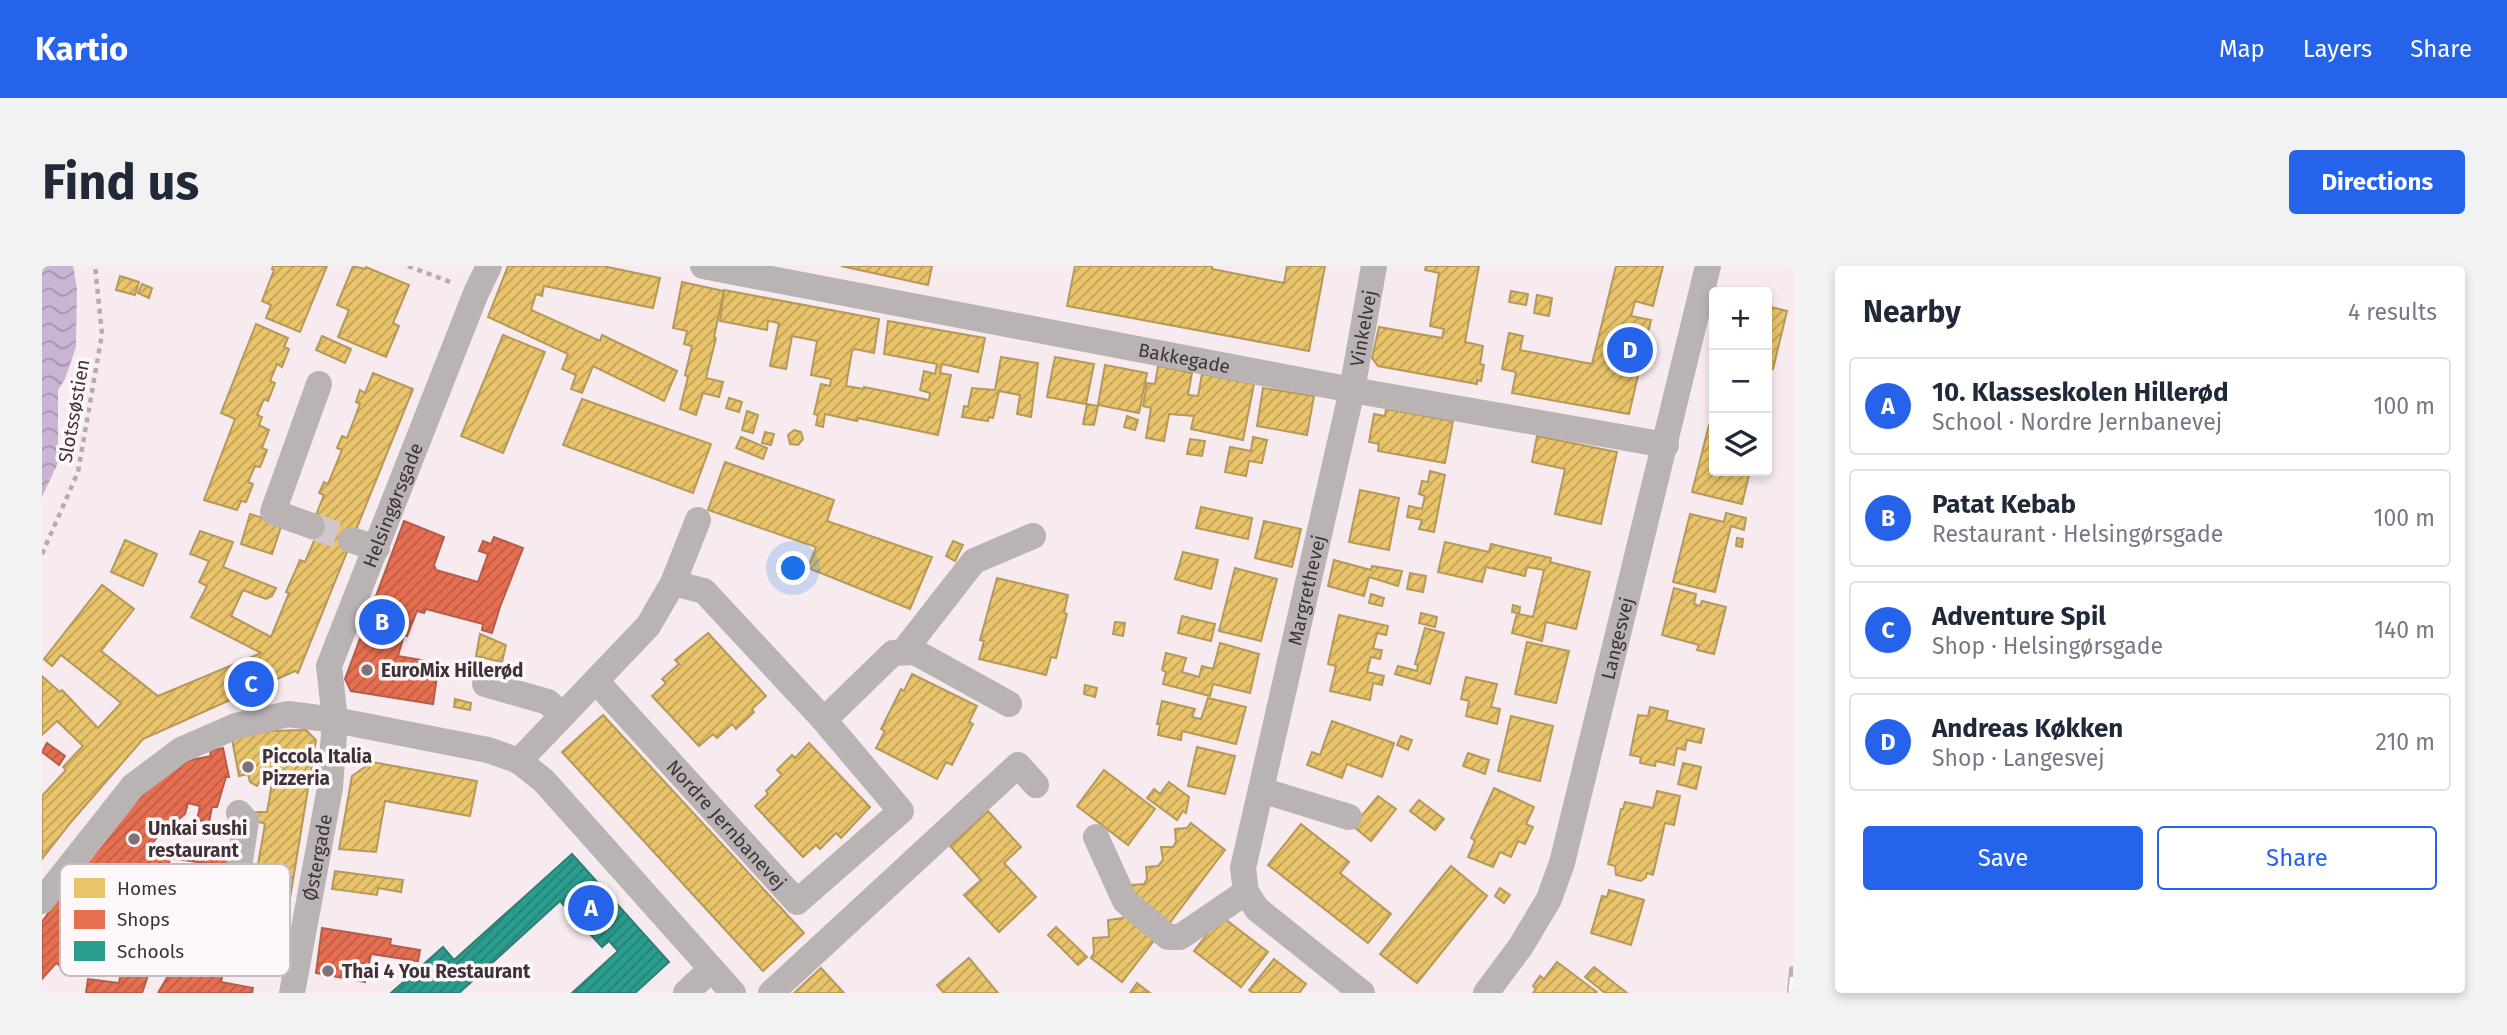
<!DOCTYPE html>
<meta charset="utf-8">
<style>
:root{--surface:#fff;--page:#f2f2f3;--text:#1f2937;--muted:#747a83;--line:#e0e1e3;--accent:#2563eb}
body{margin:0;font-family:"Fira Sans",sans-serif;background:var(--page);color:var(--text)}
.controls{position:absolute;right:21px;top:21px;display:grid;overflow:hidden;border-radius:7px;box-shadow:0 4px 10px #0003}
.controls button{width:63px;height:63px;display:grid;place-items:center;padding:0;border:0;border-bottom:2px solid var(--line);background:var(--surface);color:var(--text);font:35px sans-serif}
.you{position:absolute;left:752px;top:303px;width:24px;height:24px;margin:-18px;border:5px solid #fff;border-radius:50%;background:#1a73e8;box-shadow:0 0 0 10px #1a73e833}
.badge{display:grid;place-items:center;width:46px;height:46px;border-radius:50%;background:var(--accent);color:#fff;font-size:23px;font-weight:700}
.pin{position:absolute;translate:-50% -50%;border:4px solid #fff;box-shadow:0 2px 7px #0006}
.list{margin:0;padding:0;list-style:none}
h2{display:flex;justify-content:space-between;align-items:center;height:91px;margin:0;padding:0 28px;font-size:30px}
h2 small{font-size:23px;font-weight:400;color:var(--muted)}
.list li{display:grid;grid-template-columns:46px 1fr auto;gap:21px;align-items:center;box-sizing:border-box;height:98px;margin:0 14px 14px;padding:0 14px;border:2px solid var(--line);border-radius:7px}
.list b{display:block;font-size:26px;white-space:nowrap}
.list p{margin:0;font-size:23px;white-space:nowrap;color:var(--muted)}
.list em{font-size:23px;font-style:normal;color:var(--muted)}
.actions{display:flex;gap:14px;padding:21px 28px}
.actions a{flex:1;padding:16px 0;border:2px solid var(--accent);border-radius:7px;text-align:center;font-size:24px;color:var(--accent)}
.actions .main{background:var(--accent);color:#fff}
.icon{flex:none;width:38px;height:38px;fill:none;stroke:currentColor;stroke-width:2;stroke-linecap:round;stroke-linejoin:round}
.map{position:relative;flex:none;width:1751px;height:727px;overflow:hidden;border-radius:7px}
header{display:flex;align-items:center;gap:42px;box-sizing:border-box;height:98px;padding:0 35px;background:var(--accent);color:#fff}
header strong{font-size:33px}
nav{display:flex;gap:38px;margin-inline-start:auto;font-size:24px}
.intro{display:flex;align-items:center;justify-content:space-between;box-sizing:border-box;height:168px;padding:0 42px}
h1{margin:0;font-size:49px}
.button{padding:18px 32px;border-radius:7px;background:var(--accent);color:#fff;font-size:24px;font-weight:700}
main{display:flex;gap:42px;padding:0 42px}
aside{flex:1;background:var(--surface);border-radius:7px;box-shadow:0 4px 10px #0003}
.map>svg:first-child{display:block}
.water{fill:url(#water-waves)}
.homes{fill:url(#homes-hatch);stroke:#b6985b;stroke-width:2}
.shops{fill:url(#shops-hatch);stroke:#b55d4a;stroke-width:2}
.schools{fill:url(#schools-hatch);stroke:#317d75;stroke-width:2}
.lines{fill:none;stroke-linecap:round;stroke-linejoin:round}
.minor-tunnel{stroke:#d3c6ca;stroke-width:26;stroke-dasharray:26 13;stroke-linecap:butt}
.path{stroke:#b2acae;stroke-width:4.5;stroke-dasharray:5 5;stroke-linecap:butt}
.minor{stroke:#b9b3b4;stroke-width:26}
.rail-casing{stroke:#b7b0b2;stroke-width:8}
.rail{stroke:#fff8fa;stroke-width:5;stroke-dasharray:16;stroke-linecap:butt}
.poi-dot{fill:#807378;stroke:#fff8fa;stroke-width:2.5}
.labels{text-anchor:middle;dominant-baseline:central;stroke-width:7;stroke-linejoin:round;paint-order:stroke}
.street-label{font-size:19px;fill:#403338;stroke:#fff8fa}
.poi-label{font-size:19px;font-weight:bold;fill:#403338;stroke:#fff8fa;text-anchor:start}
.key{fill:#fff8fa;stroke:#c6bdc0;stroke-width:2}
.key-label{font-size:19px;fill:#403338}
</style>
<header>
<strong>Kartio</strong>
<nav><a>Map</a><a>Layers</a><a>Share</a></nav>
</header>
<div class="intro"><h1>Find us</h1><a class="button">Directions</a></div>
<main>
<div class="map">
<svg width="1751" height="727" viewBox="0 0 1751 727">
<defs>
<pattern id="water-waves" width="16" height="10" patternUnits="userSpaceOnUse" patternTransform="scale(1.75)"><rect width="16" height="10" fill="#cab4d4"/><path d="M0 5q4-4 8 0t8 0" fill="none" stroke="#a593ad"/></pattern>
<pattern id="homes-hatch" width="6" height="6" patternUnits="userSpaceOnUse" patternTransform="scale(1.75)"><rect width="6" height="6" fill="#e9c46a"/><path d="M-1 1l2-2M0 6l6-6M5 7l2-2" fill="none" stroke="#bea058"/></pattern>
<pattern id="shops-hatch" width="6" height="6" patternUnits="userSpaceOnUse" patternTransform="scale(1.75)"><rect width="6" height="6" fill="#e76f51"/><path d="M-1 1l2-2M0 6l6-6M5 7l2-2" fill="none" stroke="#bd5c44"/></pattern>
<pattern id="schools-hatch" width="6" height="6" patternUnits="userSpaceOnUse" patternTransform="scale(1.75)"><rect width="6" height="6" fill="#2a9d8f"/><path d="M-1 1l2-2M0 6l6-6M5 7l2-2" fill="none" stroke="#258176"/></pattern>
</defs>
<rect width="100%" height="100%" fill="#f8ebef"/>
<path class="water" d="M0 0H31L35 23 34 81 23 113 16 124V197L0 231Z"/>
<g class="homes">
<path d="M231 0H285L258 66 224 52 229 39 220 35 232 4 230 3Z"/>
<path d="M311 0 323 3 324 1 367 19 351 57 357 60 344 91 296 71 307 44 295 39Z"/>
<path d="M466 0H561L618 12 611 42 502 20 500 30 494 28 489 44 558 75 560 69 635 105 622 135 551 100 540 127 529 123 534 109 520 103 526 88 446 51Z"/>
<path d="M799 0H890L886 19Z"/>
<path d="M1033 0H1170V3L1242 17 1245 0H1283L1267 85 1025 40Z"/>
<path d="M1384 0H1437L1423 76 1441 80 1438 98 1442 99 1439 115 1435 114V118L1336 100 1330 92 1337 61 1400 72 1402 63 1388 60 1397 7 1383 4Z"/>
<path d="M1574 0H1621L1611 40 1593 35 1589 50 1609 54 1587 148 1470 127 1474 106 1460 103 1467 67 1481 70 1478 84 1550 98Z"/>
<path d="M78 10 97 16 93 29 74 24Z"/>
<path d="M640 16 682 25 672 71 674 72 664 112 681 116 677 131 661 127 654 149 638 143 646 111 643 109 650 80 642 78 645 65 631 62Z"/>
<path d="M100 18 110 22 107 32 96 27Z"/>
<path d="M682 24 837 53 832 87 813 83 810 85 804 120 822 123V121L887 134 888 127 878 124 882 105 893 108 895 98 842 88 846 55 943 72 936 106 900 98 898 107 909 109 896 169 816 152 815 155 783 148 781 161 774 159 776 149 772 148 779 118 788 120 789 113 769 109 775 75 750 70 744 103 728 100 737 57 726 55 725 64 678 55Z"/>
<path d="M1469 25 1486 28 1484 39 1467 36Z"/>
<path d="M1495 29 1510 32 1507 50 1492 47Z"/>
<path d="M1725 40 1745 45 1731 103 1726 102 1725 105Z"/>
<path d="M214 58 246 72 242 81 247 83 240 101 235 98 228 115 233 117 226 135 222 133 215 149 220 151 217 159 227 164 220 182 225 184 218 201 213 200 206 216 211 218 204 236 199 235 195 244 162 234 193 153 179 147Z"/>
<path d="M461 69 503 86 461 187 419 170Z"/>
<path d="M280 70 309 83 303 97 274 84Z"/>
<path d="M959 91 996 97 989 151 975 148 978 129 957 125 951 152 947 151 946 155 920 151 922 140 926 141 930 122 953 124Z"/>
<path d="M1013 91 1052 98 1044 138 1005 131Z"/>
<path d="M1063 99 1105 107 1097 147 1056 139Z"/>
<path d="M1116 100 1150 107 1146 129 1156 130 1160 108 1212 118 1201 174 1149 163 1152 150 1127 148 1122 175 1104 172 1109 142 1101 140 1105 117 1113 118Z"/>
<path d="M331 107 371 123 256 407 253 405 101 473 29 556 0 593V530L24 504 21 501 41 480 15 455 0 469V410L18 426 20 424 56 462 79 437 19 389 10 400 2 393 60 319 92 343 59 385 116 430 219 387 149 351 165 320 157 316 167 295 148 288 158 265 191 276 181 301 234 322 230 330 224 333 201 324 189 350 229 371 247 327 244 326 258 294 263 296 275 268 267 266 282 229 277 227 282 216 286 218 300 184 295 182 300 170 305 172 318 138 314 136 318 124 323 127Z"/>
<path d="M1221 122 1272 130 1265 169 1215 160Z"/>
<path d="M687 132 700 136 697 146 684 142Z"/>
<path d="M540 133 669 178 651 227 521 179Z"/>
<path d="M1045 138 1056 140 1052 159 1041 158Z"/>
<path d="M1344 143 1411 155 1403 197 1336 185 1337 178 1327 176 1332 148 1343 150Z"/>
<path d="M705 145 716 149 711 167 700 164Z"/>
<path d="M1085 150 1096 154 1093 164 1082 161Z"/>
<path d="M1667 159 1672 160V205H1708L1700 238 1650 226Z"/>
<path d="M752 164 759 166 761 173 756 179 748 178 746 169Z"/>
<path d="M723 166 732 168 729 179 720 177Z"/>
<path d="M1495 170 1575 186 1559 258 1513 248 1523 203 1490 196Z"/>
<path d="M699 171 725 182 721 193 694 182Z"/>
<path d="M1211 171 1225 174 1220 197 1207 195 1204 210 1183 206 1188 181 1209 185Z"/>
<path d="M1148 173 1163 175 1160 190 1145 188Z"/>
<path d="M683 196 792 234 785 255 890 291 868 343 766 302 774 281 666 244Z"/>
<path d="M1388 205 1403 209 1392 266 1377 263 1380 254 1365 251 1367 240 1380 243 1383 230 1377 228 1380 215 1386 216Z"/>
<path d="M1318 224 1357 232 1347 284 1307 276Z"/>
<path d="M1159 241 1210 252 1206 273 1154 262Z"/>
<path d="M1684 247 1704 252 1702 264 1689 260 1673 326 1631 316 1648 248 1682 256Z"/>
<path d="M208 248 240 258 230 288 199 278Z"/>
<path d="M1222 255 1259 263 1250 301 1213 292Z"/>
<path d="M1695 272 1701 273 1700 281 1694 280Z"/>
<path d="M83 274 115 288 101 320 69 306Z"/>
<path d="M911 275 921 279 913 295 904 290Z"/>
<path d="M1403 276 1447 286 1449 278 1509 292 1508 296 1548 306 1534 363 1504 356 1500 375 1470 367 1475 347 1470 346 1471 339 1478 341 1477 348 1491 351 1502 304 1485 301 1483 310 1444 301 1440 316 1396 306Z"/>
<path d="M1141 286 1176 294 1169 323 1133 313Z"/>
<path d="M1292 294 1329 304 1330 300 1360 305 1356 320 1327 311 1322 330 1286 320Z"/>
<path d="M1193 302 1235 313 1219 375 1177 365Z"/>
<path d="M1368 307 1384 310 1381 326 1365 323Z"/>
<path d="M955 312 1026 329 1022 347 1025 348 1014 392 1009 391 1004 409 937 393 942 375 938 374Z"/>
<path d="M1632 322 1654 328 1652 338 1658 340 1660 335 1684 341 1672 388 1655 384 1657 379 1620 369Z"/>
<path d="M1329 328 1342 332 1340 340 1327 337Z"/>
<path d="M1379 347 1395 351 1393 361 1377 357Z"/>
<path d="M1297 349 1346 360 1344 369 1335 367 1331 383 1340 384 1338 393 1329 391 1325 406 1342 410 1340 419 1331 417 1328 434 1288 425 1294 400 1286 398Z"/>
<path d="M1140 350 1173 358 1169 375 1136 367Z"/>
<path d="M1073 356 1083 357 1081 370 1071 368Z"/>
<path d="M1383 362 1402 367 1388 418 1353 408 1356 400 1375 405 1376 399 1373 398Z"/>
<path d="M666 367 724 430 710 443 712 446 694 463 690 458 675 472 671 468 657 480 610 430 624 417 620 413 637 398 633 394Z"/>
<path d="M438 368 464 379 460 396 434 390Z"/>
<path d="M1485 376 1527 385 1514 437 1473 428Z"/>
<path d="M1178 377 1217 388 1208 427 1171 418 1168 430 1121 418 1124 406 1120 404 1124 387 1144 392 1140 406 1157 411 1160 400 1171 403Z"/>
<path d="M870 408 935 440 927 456 931 458 910 499 904 496 895 513 834 482 843 465 839 463 859 423 862 425Z"/>
<path d="M1424 411 1455 418 1449 441 1458 443 1455 458 1424 450 1427 435 1419 433Z"/>
<path d="M1043 419 1055 422 1053 431 1042 428Z"/>
<path d="M1166 432 1204 441 1194 478 1140 465 1139 474 1116 469 1118 458H1115L1120 435 1153 443 1150 451 1159 453Z"/>
<path d="M413 433 429 437 428 444 412 441Z"/>
<path d="M1608 441 1626 445 1624 454 1662 463 1659 477 1645 474 1643 484 1635 482 1632 499 1614 495 1613 500 1598 497 1599 491 1588 489 1596 449 1606 450Z"/>
<path d="M561 449 762 667 721 705 520 486Z"/>
<path d="M1469 450 1511 460 1498 515 1456 505Z"/>
<path d="M1290 455 1352 477 1340 511 1305 498 1300 512 1265 499 1270 486 1278 489Z"/>
<path d="M264 464 274 474 242 669 205 662 223 558 217 556 212 550 214 546H225L232 506 228 504 218 505 219 513 215 520 208 516 206 508 197 510 190 473 226 465Z"/>
<path d="M1359 470 1370 474 1366 484 1355 479Z"/>
<path d="M767 477 828 541 799 572 794 567 778 583 774 579 761 591 713 540 726 528 724 525 740 509 735 504 750 489 753 492Z"/>
<path d="M1155 481 1193 490 1183 528 1146 520Z"/>
<path d="M1426 487 1447 494 1443 508 1421 500Z"/>
<path d="M330 496 435 515 428 550 343 535 334 586 297 583 310 510Z"/>
<path d="M1641 497 1659 501 1654 523 1636 518Z"/>
<path d="M1062 504 1113 543 1086 579 1035 540Z"/>
<path d="M1127 516 1147 531 1144 547 1141 545 1135 554 1105 532 1112 523 1118 528Z"/>
<path d="M1452 522 1492 541 1484 558 1491 561 1483 578 1476 575 1469 591 1458 586 1451 601 1426 591 1433 575 1429 572Z"/>
<path d="M1615 525 1638 530 1632 559 1623 557 1611 609 1605 607 1604 611 1599 615 1574 609 1573 600 1566 598 1579 543H1581L1583 536 1611 542Z"/>
<path d="M1336 530 1354 543 1329 575 1311 560Z"/>
<path d="M1377 534 1402 553 1393 564 1368 545Z"/>
<path d="M946 545 979 581 962 597 994 631 957 666 922 629 939 614 908 580Z"/>
<path d="M1149 557 1183 584 1123 663 1091 632 1090 619 1102 618 1105 613 1104 601 1116 600 1121 594 1119 581H1131L1134 576 1133 563 1145 562Z"/>
<path d="M1259 558 1307 596 1298 607 1349 648 1326 677 1226 599Z"/>
<path d="M1409 600 1445 630 1375 717 1338 688Z"/>
<path d="M293 605 361 614 359 626 336 622 335 629 290 623Z"/>
<path d="M1458 622 1468 629 1462 637 1453 630Z"/>
<path d="M1567 624 1602 634 1589 679 1549 667 1560 630 1565 631Z"/>
<path d="M1083 648 1114 672 1080 716 1049 692 1052 687 1051 672 1067 671 1066 654 1081 652Z"/>
<path d="M1179 650 1226 686 1199 721 1152 685Z"/>
<path d="M1014 661 1045 691 1036 699 1006 669Z"/>
<path d="M927 692 956 727H902L895 719Z"/>
<path d="M1232 693 1264 718 1257 727H1211L1207 724Z"/>
<path d="M1515 696 1555 726 1554 727H1491L1494 723 1491 720 1498 710 1502 713Z"/>
<path d="M1552 701 1585 727H1563L1543 711Z"/>
<path d="M779 702 802 727H752Z"/>
<path d="M1095 717 1108 727H1088Z"/>
</g>
<g class="shops">
<path d="M362 255 402 271 392 299 394 304 436 316 446 288 437 285 441 275 449 278 452 271 481 282 458 341 450 367 440 364 441 358 384 343 382 347 375 345 365 370 362 369 356 390 397 397 391 438 309 425 303 413Z"/>
<path d="M5 477 23 490 17 499 0 486Z"/>
<path d="M181 482 187 511H184L175 541H170L167 556 155 554 158 540 146 537 143 548 131 558 128 555 109 579 130 589 134 580 190 588 188 601 129 592 120 611 83 600 65 625 70 628 59 645 86 661 84 664 116 680 100 727H44L46 713 77 717 81 697 45 678 27 706 14 697 0 713V656L64 566 100 528 144 495 169 490 168 485Z"/>
<path d="M280 662 349 673 348 679 378 684 376 695 329 688 323 716 274 707Z"/>
<path d="M157 667 170 669 167 685 185 688 179 716 211 722 210 727H116L137 691 142 692 144 681 154 682Z"/>
</g>
<path class="schools" d="M530 588 627 696 593 727H530L576 685 567 675 560 681 518 635 417 727H349L401 681 412 694Z"/>
<g class="lines">
<path class="minor-tunnel" d="M270 260 309 274"/>
<g class="path">
<path d="M366 0 411 17"/>
<path d="M0 288 36 206 60 68 53 0"/>
</g>
<g class="minor">
<path id="s1" d="M661 0 1310 124 1624 179"/>
<path d="M270 260 231 246 277 118"/>
<path d="M309 274 335 282"/>
<path d="M861 386 932 295 991 270"/>
<path id="s2" d="M554 415 755 636 859 545 782 454 662 325 631 317"/>
<path d="M443 418 506 436 520 450"/>
<path d="M782 454 851 387 873 386 967 438"/>
<path d="M477 495 606 360 631 317 656 254"/>
<path d="M1219 524 1307 551"/>
<path d="M197 547 204 555 185 681 256 693"/>
<path d="M1054 571 1083 635 1126 671H1138L1204 626"/>
<path d="M0 635 91 520 139 484 194 460 246 448 293 454 446 484 477 495 502 515 691 727"/>
<path id="s3" d="M250 727 288 522 293 454 287 400 434 27 447 0"/>
<path d="M644 727 669 703"/>
<path d="M729 727 976 499 994 519"/>
<path id="s4" d="M1320 727 1215 643 1204 626 1201 602 1310 124 1332 0"/>
<path id="s5" d="M1444 727 1479 680 1507 633 1520 597 1666 0"/>
</g>
<g class="rail-casing">
<path id="rail" d="M1749 727 1751 704"/>
</g>
<use href="#rail" class="rail"/>
</g>
<g class="poi-dot">
<circle cx="325" cy="404" r="7"/>
<circle cx="206" cy="501" r="7"/>
<circle cx="92" cy="573" r="7"/>
<circle cx="286" cy="705" r="7"/>
</g>
<g class="labels">
<g class="street-label">
<text stroke="none"><textPath href="#s4" startOffset="732">Vinkelvej</textPath></text>
<text stroke="none"><textPath href="#s1" startOffset="490">Bakkegade</textPath></text>
<text transform="translate(32 145) rotate(-80)">Slotssøstien</text>
<text stroke="none"><textPath href="#s3" startOffset="504">Helsingørsgade</textPath></text>
<text stroke="none"><textPath href="#s4" startOffset="464">Margrethevej</textPath></text>
<text stroke="none"><textPath href="#s5" startOffset="383">Langesvej</textPath></text>
<text stroke="none"><textPath href="#s2" startOffset="194">Nordre Jernbanevej</textPath></text>
<text stroke="none"><textPath href="#s3" startOffset="138">Østergade</textPath></text>
</g>
<g class="poi-label">
<text x="339" y="404">EuroMix Hillerød</text>
<text x="220" y="490">Piccola Italia<tspan x="220" dy="22">Pizzeria</tspan></text>
<text x="106" y="562">Unkai sushi<tspan x="106" dy="22">restaurant</tspan></text>
<text x="300" y="705">Thai 4 You Restaurant</text>
</g>
</g>
<rect x="18" y="598" width="230" height="112" rx="10" class="key"/>
<rect x="32" y="612" width="31" height="20" fill="#e9c46a"/>
<rect x="32" y="644" width="31" height="19" fill="#e76f51"/>
<rect x="32" y="675" width="31" height="20" fill="#2a9d8f"/>
<g class="key-label">
<text x="75" y="629">Homes</text>
<text x="75" y="660">Shops</text>
<text x="75" y="692">Schools</text>
</g>
</svg>
<div class="controls">
<button>+</button>
<button>−</button>
<button><svg class="icon" aria-label="layers" viewBox="0 0 24 24"><path d="M12 4l9 5-9 5-9-5zM3 14l9 5 9-5"/></svg></button>
</div>
<div class="you"></div>
<div class="pin badge" style="left:549px;top:642px">A</div>
<div class="pin badge" style="left:340px;top:356px">B</div>
<div class="pin badge" style="left:209px;top:418px">C</div>
<div class="pin badge" style="left:1588px;top:84px">D</div>
</div>
<aside>
<h2>Nearby<small>4 results</small></h2>
<ul class="list">
<li><span class="badge">A</span><div><b>10. Klasseskolen Hillerød</b><p>School · Nordre Jernbanevej</p></div><em>100 m</em></li>
<li><span class="badge">B</span><div><b>Patat Kebab</b><p>Restaurant · Helsingørsgade</p></div><em>100 m</em></li>
<li><span class="badge">C</span><div><b>Adventure Spil</b><p>Shop · Helsingørsgade</p></div><em>140 m</em></li>
<li><span class="badge">D</span><div><b>Andreas Køkken</b><p>Shop · Langesvej</p></div><em>210 m</em></li>
</ul>
<div class="actions"><a class="main">Save</a><a>Share</a></div>
</aside>
</main>
